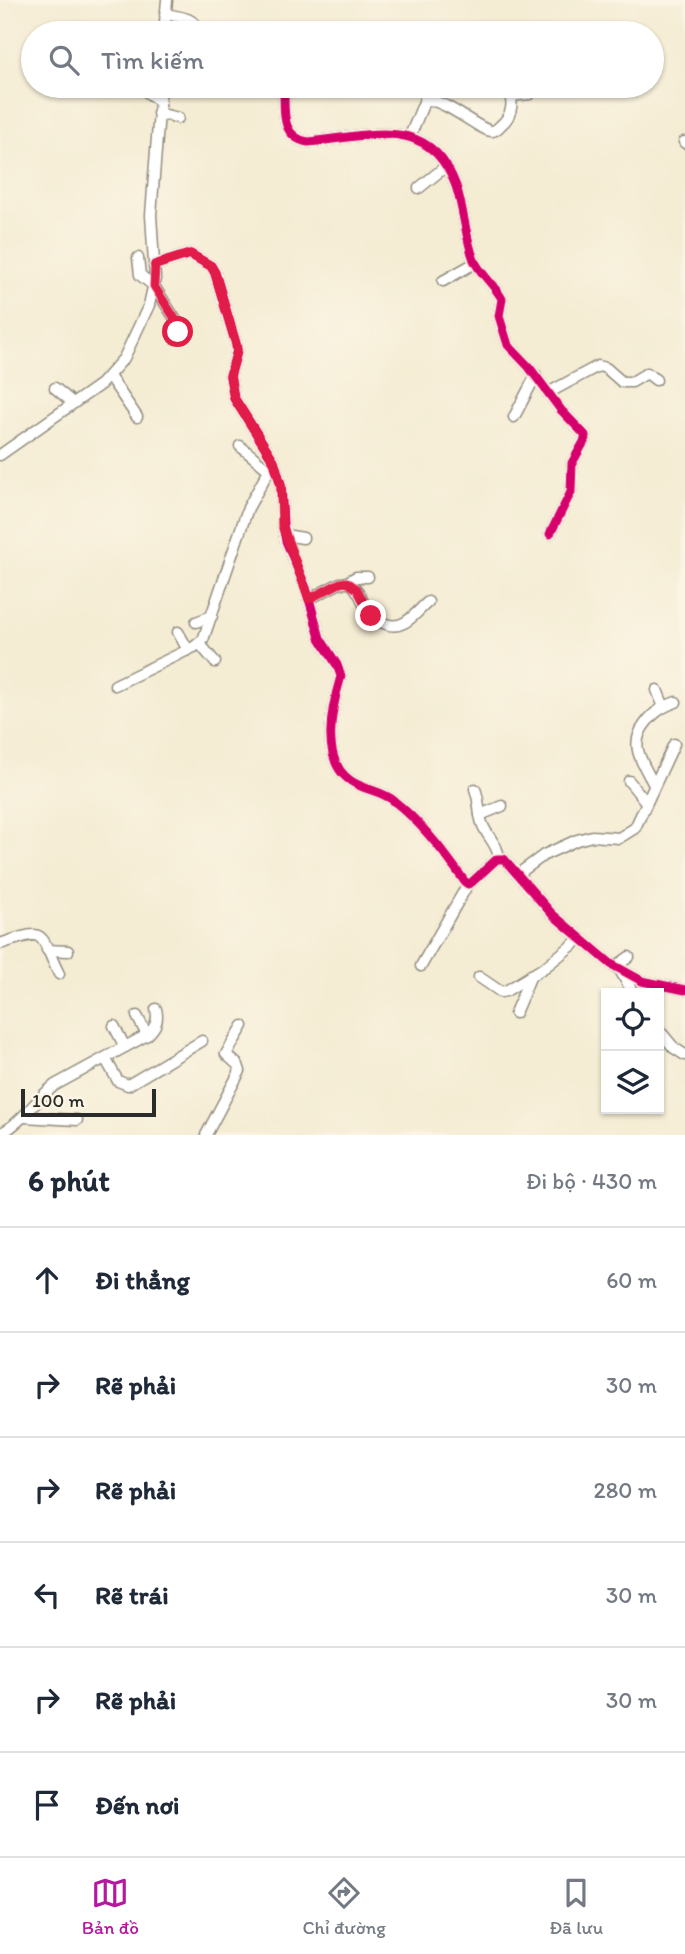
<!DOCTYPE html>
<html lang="vi">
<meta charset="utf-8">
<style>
:root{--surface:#fff;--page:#f2f2f3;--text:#1f2937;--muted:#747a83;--line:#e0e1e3;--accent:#b5179e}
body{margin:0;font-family:Itim,sans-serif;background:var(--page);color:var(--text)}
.controls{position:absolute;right:21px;bottom:21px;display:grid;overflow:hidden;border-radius:0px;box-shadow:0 2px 5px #0004}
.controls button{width:63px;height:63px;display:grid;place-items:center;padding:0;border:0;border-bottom:2px solid var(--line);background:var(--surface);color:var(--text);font:35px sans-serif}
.scale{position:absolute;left:21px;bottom:18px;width:135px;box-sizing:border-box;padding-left:7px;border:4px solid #2b2b2b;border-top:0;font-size:19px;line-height:24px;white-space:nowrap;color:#2b2b2b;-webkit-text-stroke:5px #fcf5e5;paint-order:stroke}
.stop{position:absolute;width:21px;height:21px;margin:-16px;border:5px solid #e11d48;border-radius:50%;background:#fff}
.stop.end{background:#e11d48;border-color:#fff;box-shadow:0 2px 7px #0008}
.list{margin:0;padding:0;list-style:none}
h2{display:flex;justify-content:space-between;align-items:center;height:91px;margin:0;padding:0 28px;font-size:30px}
h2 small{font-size:23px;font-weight:400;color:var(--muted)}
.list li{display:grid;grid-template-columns:46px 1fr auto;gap:21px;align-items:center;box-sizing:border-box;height:105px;padding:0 28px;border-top:2px solid var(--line)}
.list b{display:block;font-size:26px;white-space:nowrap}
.list em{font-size:23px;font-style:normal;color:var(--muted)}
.icon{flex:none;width:38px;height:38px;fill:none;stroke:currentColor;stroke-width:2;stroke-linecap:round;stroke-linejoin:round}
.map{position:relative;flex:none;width:685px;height:1135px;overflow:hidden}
.search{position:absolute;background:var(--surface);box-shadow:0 2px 5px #0004;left:21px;right:21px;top:21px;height:77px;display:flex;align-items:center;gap:18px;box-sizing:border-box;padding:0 24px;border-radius:38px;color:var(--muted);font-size:26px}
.sheet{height:721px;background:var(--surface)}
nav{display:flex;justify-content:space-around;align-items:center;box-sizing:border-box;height:98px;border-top:2px solid var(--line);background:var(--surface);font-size:19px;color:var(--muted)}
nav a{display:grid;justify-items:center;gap:4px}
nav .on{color:var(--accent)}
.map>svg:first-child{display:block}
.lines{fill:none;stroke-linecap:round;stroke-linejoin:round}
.minor-casing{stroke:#908c7f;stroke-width:13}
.minor{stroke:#fff;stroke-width:10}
.cycleway-casing{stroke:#fcf5e5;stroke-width:13}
.cycleway{stroke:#d6006c;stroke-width:9}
.route{stroke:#e11d48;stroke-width:9}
</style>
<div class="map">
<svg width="685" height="1135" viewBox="0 0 685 1135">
<rect width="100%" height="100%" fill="#fcf5e5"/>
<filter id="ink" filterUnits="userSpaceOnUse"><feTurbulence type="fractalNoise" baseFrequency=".0143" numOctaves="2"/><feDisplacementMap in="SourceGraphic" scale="14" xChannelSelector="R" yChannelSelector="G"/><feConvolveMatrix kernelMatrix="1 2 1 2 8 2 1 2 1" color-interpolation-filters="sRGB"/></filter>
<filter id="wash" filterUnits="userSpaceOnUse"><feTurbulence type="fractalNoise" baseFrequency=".00686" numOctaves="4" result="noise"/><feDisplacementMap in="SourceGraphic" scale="28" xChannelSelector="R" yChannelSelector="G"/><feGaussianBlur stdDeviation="1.57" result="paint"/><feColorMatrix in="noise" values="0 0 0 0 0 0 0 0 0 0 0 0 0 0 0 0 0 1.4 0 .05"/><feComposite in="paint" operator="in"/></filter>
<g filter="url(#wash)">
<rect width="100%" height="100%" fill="#f4ecd3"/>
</g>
<g filter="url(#ink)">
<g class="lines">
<g class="minor-casing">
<g id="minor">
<path d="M165 14C181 17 194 17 201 33"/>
<path d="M164 33 167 0"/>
<path d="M145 86 148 93 160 101"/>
<path d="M284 86C285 108 279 137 308 142 367 137 429 112 456 186 464 210 465 236 474 260 480 274 495 285 502 299L499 316 508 345 529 367 561 410 585 435V440L572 463 571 492 550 534"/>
<path d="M511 96 530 94"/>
<path d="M424 102 426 94 433 86"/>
<path d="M158 113 178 118"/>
<path d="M410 136 424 102 427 100C448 101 480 131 492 131 496 131 498 128 501 125 514 114 514 99 506 86"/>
<path d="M684 142 685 143"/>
<path d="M419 188 445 167"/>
<path d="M138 258 140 275 154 286 179 325 174 338"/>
<path d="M155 265 190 254 211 266 215 273 236 344 237 351 230 376 234 398 274 461 281 485 283 525 286 541 306 588 320 638 337 665 341 676C332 706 319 760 351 781 364 790 382 791 394 801 422 823 445 853 465 882L468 884 472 882 497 859H504L552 914 611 964 642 981 685 990"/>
<path d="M443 281 475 263"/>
<path d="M109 376 137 417"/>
<path d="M55 388 73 403"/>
<path d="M548 393 598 366 606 368 622 382H632L647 373 656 380"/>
<path d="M514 417 536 375"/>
<path d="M240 446 269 470"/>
<path d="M0 455 101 384 124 358 149 305 155 279 151 215 161 86"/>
<path d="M285 535 303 538"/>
<path d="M347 582 356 577H368"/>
<path d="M309 599 340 583H350C360 590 362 602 368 612 372 619 378 622 386 624 404 631 415 613 428 602"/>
<path d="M196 622 212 616"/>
<path d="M178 632 188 650"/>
<path d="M200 644 215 662"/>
<path d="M115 685 194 647 203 640 248 508 274 461"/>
<path d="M657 690 664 707"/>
<path d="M629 781 646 802"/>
<path d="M654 785C643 763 628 746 645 724 654 712 662 707 676 702"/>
<path d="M475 789C480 801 478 812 482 823 486 836 498 844 499 858"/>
<path d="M480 815 502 806"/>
<path d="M518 874 544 855 577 840 592 836 619 838 635 828 674 744"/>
<path d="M0 944C48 928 38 931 59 974"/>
<path d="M47 950 68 951"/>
<path d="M421 966 468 884"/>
<path d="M615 967 629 957"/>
<path d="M621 972 633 993"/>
<path d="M479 977 501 992 506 991 545 967 580 939"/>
<path d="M515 1013 531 975"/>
<path d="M137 1016 147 1035"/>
<path d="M114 1026 125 1047"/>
<path d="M659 1030 674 1048 685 1055"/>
<path d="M105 1058 118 1081 128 1085 202 1041"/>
<path d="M23 1117 77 1120"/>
<path d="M0 1134C23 1122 35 1100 55 1085L147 1035C155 1028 159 1021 156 1009"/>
<path d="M206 1135 240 1071 238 1065 226 1054 243 1026"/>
</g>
</g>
<use href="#minor" class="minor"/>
<g class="cycleway-casing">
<g id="cycleway">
<path d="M284 86C285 108 279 137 308 142 367 137 429 112 456 186 464 210 465 236 474 260 480 274 495 285 502 299L499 316 508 345 529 367 561 410 585 435V440L572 463 571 492 550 534"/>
<path d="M155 265 190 254 211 266 215 273 236 344 237 351 230 376 234 398 274 461 281 485 283 525 286 541 306 588 320 638 337 665 341 676C332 706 319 760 351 781 364 790 382 791 394 801 422 823 445 853 465 882L468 884 472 882 497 859H504L552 914 611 964 642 981 685 990"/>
</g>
</g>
<use href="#cycleway" class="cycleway"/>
</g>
</g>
<g class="lines" filter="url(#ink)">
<path class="route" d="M178 332 179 325 154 286 155 265 190 254 211 266 215 273 236 344 237 351 230 376 234 398 274 461 281 485 282 525 309 599 340 583 347 582 357 589 371 616"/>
</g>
</svg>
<div class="controls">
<button><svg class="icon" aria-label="locate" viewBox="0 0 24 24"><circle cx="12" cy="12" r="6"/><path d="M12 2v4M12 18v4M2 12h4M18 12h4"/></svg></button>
<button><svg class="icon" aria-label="layers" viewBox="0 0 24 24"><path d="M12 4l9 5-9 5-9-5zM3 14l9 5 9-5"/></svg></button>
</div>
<div class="scale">100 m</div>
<div class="stop" style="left:178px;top:332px"></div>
<div class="stop end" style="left:371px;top:616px"></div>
<div class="search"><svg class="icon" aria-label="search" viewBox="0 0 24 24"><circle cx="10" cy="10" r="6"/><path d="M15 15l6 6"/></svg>Tìm kiếm</div>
</div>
<section class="sheet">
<h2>6 phút<small>Đi bộ · 430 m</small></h2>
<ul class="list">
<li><svg class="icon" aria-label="ahead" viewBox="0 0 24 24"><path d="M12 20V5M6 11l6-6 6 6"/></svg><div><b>Đi thẳng</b></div><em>60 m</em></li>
<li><svg class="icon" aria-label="right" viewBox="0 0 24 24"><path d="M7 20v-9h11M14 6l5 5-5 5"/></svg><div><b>Rẽ phải</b></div><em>30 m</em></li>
<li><svg class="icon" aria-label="right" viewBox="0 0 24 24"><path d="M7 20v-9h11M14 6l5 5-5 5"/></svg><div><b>Rẽ phải</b></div><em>280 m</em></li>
<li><svg class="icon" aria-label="left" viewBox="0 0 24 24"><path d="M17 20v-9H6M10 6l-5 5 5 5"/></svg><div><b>Rẽ trái</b></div><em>30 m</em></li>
<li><svg class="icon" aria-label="right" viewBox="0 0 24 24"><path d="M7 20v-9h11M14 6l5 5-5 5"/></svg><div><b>Rẽ phải</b></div><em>30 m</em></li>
<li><svg class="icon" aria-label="arrive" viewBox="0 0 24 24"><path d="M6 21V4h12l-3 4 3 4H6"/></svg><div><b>Đến nơi</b></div></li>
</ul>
</section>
<nav>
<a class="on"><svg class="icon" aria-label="map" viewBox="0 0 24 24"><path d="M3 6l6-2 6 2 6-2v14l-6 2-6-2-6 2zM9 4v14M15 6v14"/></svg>Bản đồ</a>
<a><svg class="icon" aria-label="directions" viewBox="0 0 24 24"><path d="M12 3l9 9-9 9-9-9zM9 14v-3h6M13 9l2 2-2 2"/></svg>Chỉ đường</a>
<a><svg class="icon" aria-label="saved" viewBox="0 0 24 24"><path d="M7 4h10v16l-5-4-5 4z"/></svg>Đã lưu</a>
</nav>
